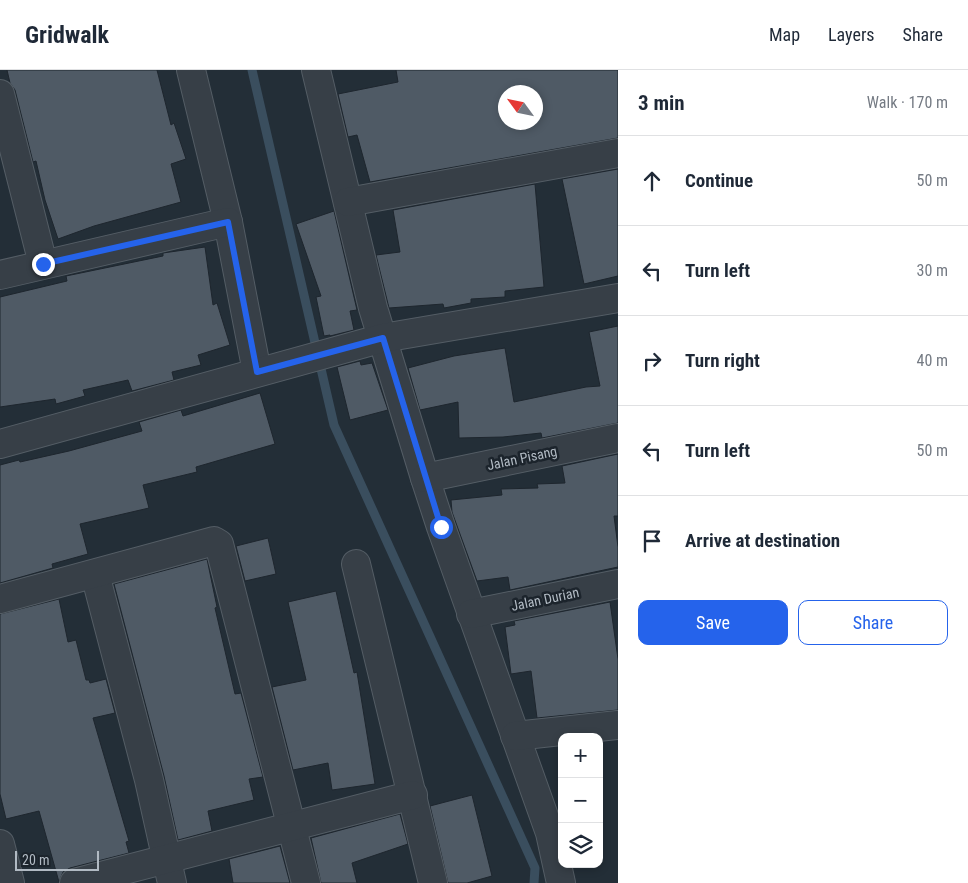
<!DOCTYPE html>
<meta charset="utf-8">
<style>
:root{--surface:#fff;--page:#f2f2f3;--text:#1f2937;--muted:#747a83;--line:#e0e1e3;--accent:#2563eb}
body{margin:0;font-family:"Roboto Condensed",sans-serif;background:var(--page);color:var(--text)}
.controls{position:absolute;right:15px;bottom:15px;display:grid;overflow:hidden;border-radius:10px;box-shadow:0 2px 8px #0003}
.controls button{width:45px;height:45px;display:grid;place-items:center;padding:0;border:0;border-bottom:1px solid var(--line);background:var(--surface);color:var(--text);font:25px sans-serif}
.compass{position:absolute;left:498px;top:15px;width:45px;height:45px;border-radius:50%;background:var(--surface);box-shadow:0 2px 8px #0003;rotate:303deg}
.scale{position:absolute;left:15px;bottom:12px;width:84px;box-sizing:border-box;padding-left:5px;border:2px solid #b1bac3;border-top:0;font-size:14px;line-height:18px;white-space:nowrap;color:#b1bac3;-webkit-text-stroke:4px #1c242c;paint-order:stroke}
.stop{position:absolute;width:15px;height:15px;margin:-11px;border:4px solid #2563eb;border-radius:50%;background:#fff}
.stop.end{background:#2563eb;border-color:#fff;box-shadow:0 1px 5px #0008}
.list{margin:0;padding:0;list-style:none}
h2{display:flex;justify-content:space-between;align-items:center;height:65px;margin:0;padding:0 20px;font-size:21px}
h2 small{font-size:16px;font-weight:400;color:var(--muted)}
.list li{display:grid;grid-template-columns:32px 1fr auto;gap:15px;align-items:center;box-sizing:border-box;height:90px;padding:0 20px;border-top:1px solid var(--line)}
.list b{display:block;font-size:19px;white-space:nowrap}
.list em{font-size:16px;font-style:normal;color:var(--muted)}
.actions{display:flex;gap:10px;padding:15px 20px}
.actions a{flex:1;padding:11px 0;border:1px solid var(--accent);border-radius:10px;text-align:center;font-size:18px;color:var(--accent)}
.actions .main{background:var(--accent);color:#fff}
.icon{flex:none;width:28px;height:28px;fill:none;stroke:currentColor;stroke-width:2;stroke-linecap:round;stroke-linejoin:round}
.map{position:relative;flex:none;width:618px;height:813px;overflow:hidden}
header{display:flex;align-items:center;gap:30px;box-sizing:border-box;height:70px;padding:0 25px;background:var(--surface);border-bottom:1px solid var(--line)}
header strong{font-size:24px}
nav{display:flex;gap:28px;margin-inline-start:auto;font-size:18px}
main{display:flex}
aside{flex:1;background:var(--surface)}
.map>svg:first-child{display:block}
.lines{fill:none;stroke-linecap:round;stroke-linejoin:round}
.stream{stroke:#3a4e5e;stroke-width:9}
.building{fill:#4f5a65;stroke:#1e262e;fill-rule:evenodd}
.minor-casing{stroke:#545d65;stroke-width:30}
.minor{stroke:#373f47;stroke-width:28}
.route{stroke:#2563eb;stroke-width:6}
.labels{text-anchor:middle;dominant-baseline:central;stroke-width:5;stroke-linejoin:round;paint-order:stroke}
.street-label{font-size:14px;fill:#b1bac3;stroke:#1c242c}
</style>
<header>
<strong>Gridwalk</strong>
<nav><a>Map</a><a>Layers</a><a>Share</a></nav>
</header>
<main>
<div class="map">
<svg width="618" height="813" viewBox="0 0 618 813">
<rect width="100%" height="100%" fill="#232e37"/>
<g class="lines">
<path class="stream" d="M252 0 334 355 535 798 534 813"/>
</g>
<g class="building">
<path d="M7 0H157L171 55 174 53 186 89 171 94 181 132 94 156 58 169 45 130 36 91 33 92 15 20 10 13Z"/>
<path d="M396 0H618V68L370 112 357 65 348 67 338 24 398 12ZM506 22H536V52H506Z"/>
<path d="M618 99V206L584 214 562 109Z"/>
<path d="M535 114 544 217 505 221V227L471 229V233L444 238 443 234 389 238 376 185 400 182 393 140Z"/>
<path d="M334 141 357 240 350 241 354 260 330 266V265L324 266 316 227 321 226 296 154Z"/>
<path d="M205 177 213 235 217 233 230 275 198 285 201 295 172 302 174 310 132 321 128 310 83 320 85 326 56 334 55 329 0 337V227L67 211 66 206 163 186V183Z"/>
<path d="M618 256V353L542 368 541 363 503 367 459 368 458 332 420 340 408 298 454 286 505 278 514 332 586 317 600 316 589 262Z"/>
<path d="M360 291 361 295 372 293 388 340 350 350 337 297Z"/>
<path d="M260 323 275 374 196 397 197 402 143 415 149 438 80 454 88 484 52 494 53 498 0 513V395L19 390 20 392 69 381 142 361 139 352 181 340 183 346Z"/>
<path d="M618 384V446H614L618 477V497L510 520 508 507 477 511 452 442 451 430 502 425 501 419 538 418 537 414 565 413 562 396Z"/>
<path d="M268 468 276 504 245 511 236 476Z"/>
<path d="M207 489 217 537 215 538 235 624 241 623 263 707 249 709 254 730 208 741 212 761 178 770 164 706 114 514Z"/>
<path d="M336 521 354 603 357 602 375 714 332 720 328 693 293 700 272 617 306 610 288 532Z"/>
<path d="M59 529 68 572 76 570 86 610H89L90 613 106 609 115 643 93 648 129 771 126 772 129 783 70 798 63 802 59 812 39 741 6 749 0 724V544Z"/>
<path d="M610 532 618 589V640L537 648 531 601 511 604 505 557 515 555 514 551Z"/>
<path d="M472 725 492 806 467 813H448L430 736Z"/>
<path d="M400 744 408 774 352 793 357 813H321L311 768Z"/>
<path d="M280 776 290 813H233L229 789Z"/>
</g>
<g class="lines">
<g class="minor-casing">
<g id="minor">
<path d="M191 0 228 152 257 302"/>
<path d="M316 0 373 238 425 408 441 457 550 763 561 813"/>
<path d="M0 24 43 194"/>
<path d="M348 132 618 83"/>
<path d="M0 205 228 152"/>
<path d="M0 374 383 268 618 228"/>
<path d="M425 408 618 368"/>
<path d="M356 494 433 813"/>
<path d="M95 504 149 710 172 813"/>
<path d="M0 529 214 471 219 474 306 813"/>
<path d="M471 544 618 514"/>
<path d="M515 666 618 655"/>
<path d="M0 774 10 813"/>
<path d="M74 813 413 725"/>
</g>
</g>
<use href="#minor" class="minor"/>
</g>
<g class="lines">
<path class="route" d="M43 194 228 152 257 302 383 268 441 457"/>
</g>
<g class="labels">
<g class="street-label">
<text transform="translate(522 388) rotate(-12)">Jalan Pisang</text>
<text transform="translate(545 529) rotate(-12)">Jalan Durian</text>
</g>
</g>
</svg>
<div class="controls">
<button>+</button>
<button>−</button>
<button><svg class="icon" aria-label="layers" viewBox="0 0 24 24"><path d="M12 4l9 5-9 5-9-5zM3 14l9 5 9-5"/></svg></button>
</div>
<svg class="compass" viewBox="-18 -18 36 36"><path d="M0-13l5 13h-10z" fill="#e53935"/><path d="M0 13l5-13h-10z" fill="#747a83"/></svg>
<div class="scale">20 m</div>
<div class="stop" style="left:441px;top:457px"></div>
<div class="stop end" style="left:43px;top:194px"></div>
</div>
<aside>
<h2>3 min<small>Walk · 170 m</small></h2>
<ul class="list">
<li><svg class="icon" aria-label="ahead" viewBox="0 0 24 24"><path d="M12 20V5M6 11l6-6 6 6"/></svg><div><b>Continue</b></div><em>50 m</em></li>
<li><svg class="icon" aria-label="left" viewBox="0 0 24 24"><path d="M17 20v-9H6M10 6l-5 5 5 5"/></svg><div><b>Turn left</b></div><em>30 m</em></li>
<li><svg class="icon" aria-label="right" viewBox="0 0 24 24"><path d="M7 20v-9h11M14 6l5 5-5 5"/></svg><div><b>Turn right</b></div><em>40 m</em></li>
<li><svg class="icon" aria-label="left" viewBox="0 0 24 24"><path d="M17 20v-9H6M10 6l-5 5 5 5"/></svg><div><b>Turn left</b></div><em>50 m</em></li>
<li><svg class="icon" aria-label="arrive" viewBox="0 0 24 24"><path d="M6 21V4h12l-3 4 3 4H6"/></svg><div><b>Arrive at destination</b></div></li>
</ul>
<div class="actions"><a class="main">Save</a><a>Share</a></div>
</aside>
</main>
